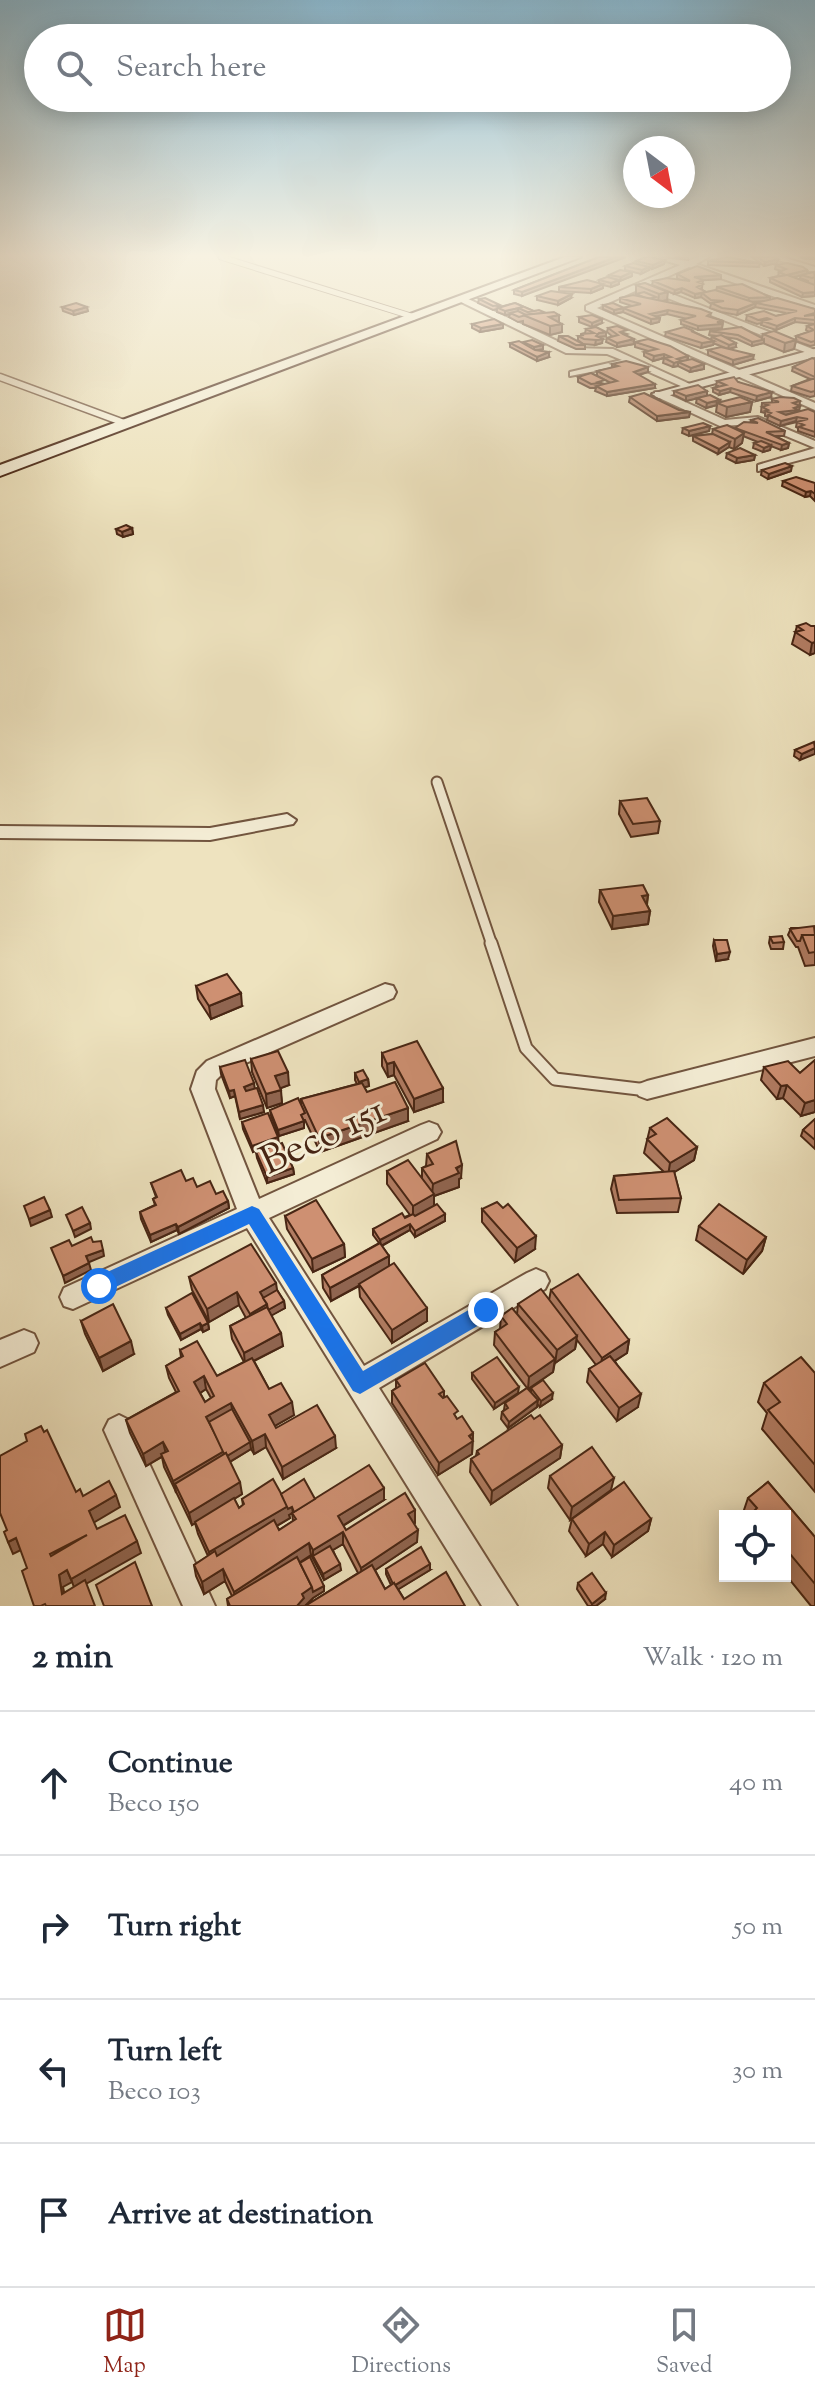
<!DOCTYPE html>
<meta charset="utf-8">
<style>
:root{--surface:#fff;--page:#f6f6f7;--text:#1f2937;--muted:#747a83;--line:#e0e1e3;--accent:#8f2418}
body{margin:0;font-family:"Sorts Mill Goudy",serif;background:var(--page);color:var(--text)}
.controls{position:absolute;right:24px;bottom:24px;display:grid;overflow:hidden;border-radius:0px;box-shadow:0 4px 20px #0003}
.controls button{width:72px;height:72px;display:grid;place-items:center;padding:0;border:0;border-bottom:2px solid var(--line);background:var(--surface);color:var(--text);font:40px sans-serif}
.compass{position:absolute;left:623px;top:136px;width:72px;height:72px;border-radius:50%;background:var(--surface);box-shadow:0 4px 20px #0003;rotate:148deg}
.stop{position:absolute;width:24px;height:24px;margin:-18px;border:6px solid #1a73e8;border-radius:50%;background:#fff}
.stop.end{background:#1a73e8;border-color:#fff;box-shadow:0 2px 8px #0008}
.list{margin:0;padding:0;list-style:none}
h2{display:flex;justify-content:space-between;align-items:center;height:104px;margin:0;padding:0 32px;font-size:34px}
h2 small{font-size:26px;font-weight:400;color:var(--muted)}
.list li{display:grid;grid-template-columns:52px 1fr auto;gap:24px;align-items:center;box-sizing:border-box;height:144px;padding:0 32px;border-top:2px solid var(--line)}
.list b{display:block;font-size:30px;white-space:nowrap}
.list p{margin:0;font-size:26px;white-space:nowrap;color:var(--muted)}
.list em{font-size:26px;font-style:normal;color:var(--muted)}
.icon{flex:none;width:44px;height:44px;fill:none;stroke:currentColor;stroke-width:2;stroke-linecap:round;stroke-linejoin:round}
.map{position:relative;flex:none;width:815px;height:1606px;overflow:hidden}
.search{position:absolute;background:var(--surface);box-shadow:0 4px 20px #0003;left:24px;right:24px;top:24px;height:88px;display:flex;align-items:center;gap:20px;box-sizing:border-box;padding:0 28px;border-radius:44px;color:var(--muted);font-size:30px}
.sheet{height:680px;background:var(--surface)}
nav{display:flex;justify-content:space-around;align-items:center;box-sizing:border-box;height:112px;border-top:2px solid var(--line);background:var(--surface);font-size:22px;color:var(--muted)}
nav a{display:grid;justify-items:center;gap:4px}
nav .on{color:var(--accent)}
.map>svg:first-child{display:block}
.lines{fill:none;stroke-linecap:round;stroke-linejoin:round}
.lane-far3-casing{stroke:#72553f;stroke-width:7}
.lane-far2-casing{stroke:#72553f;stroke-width:9}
.lane-far1-casing{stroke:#72553f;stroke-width:13}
.lane-casing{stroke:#72553f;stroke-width:15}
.street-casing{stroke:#72553f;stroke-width:4}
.secondary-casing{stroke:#482614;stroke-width:4}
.lane-far3{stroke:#f4edd5;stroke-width:5}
.lane-far2{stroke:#f4edd5;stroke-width:6}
.lane-far1{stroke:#f4edd5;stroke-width:9}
.lane{stroke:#f4edd5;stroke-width:11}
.street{fill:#f4edd5;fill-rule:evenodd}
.secondary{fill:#f4edd5;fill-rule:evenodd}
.wall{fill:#b17c62;stroke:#482614;stroke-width:2;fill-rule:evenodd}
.shaded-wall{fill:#906550;stroke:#482614;stroke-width:2}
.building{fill:#ce9072;stroke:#482614;stroke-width:2;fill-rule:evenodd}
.route{fill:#1a73e8}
.labels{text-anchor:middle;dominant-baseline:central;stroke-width:6;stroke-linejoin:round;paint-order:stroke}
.near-street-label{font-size:40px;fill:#482614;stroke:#f4edd5}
</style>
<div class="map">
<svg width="815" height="1606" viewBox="0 0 815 1606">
<rect width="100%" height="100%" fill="#eee3bf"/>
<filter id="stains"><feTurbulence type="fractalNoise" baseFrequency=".0025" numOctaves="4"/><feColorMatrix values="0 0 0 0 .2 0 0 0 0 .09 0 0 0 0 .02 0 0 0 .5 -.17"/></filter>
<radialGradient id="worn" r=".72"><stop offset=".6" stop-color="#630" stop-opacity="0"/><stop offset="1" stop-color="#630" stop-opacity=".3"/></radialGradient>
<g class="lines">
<g class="lane-far3-casing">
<path id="lane-far3" d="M221 257 414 317"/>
</g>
<g class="lane-far2-casing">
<path id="lane-far2" d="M0 377 127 424"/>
</g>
<g class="lane-far1-casing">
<path id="lane-far1" d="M437 782 492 945"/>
</g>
<g class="lane-casing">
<path id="lane" d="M491 943 526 1048 555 1079 647 1090"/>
</g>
<g class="street-casing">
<g id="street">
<path d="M653 257 688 261 698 257H709L696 264 815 305V311L689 267 649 285 815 350V356L642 288 597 308 815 403V410L586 310V306L680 265Z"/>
<path d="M770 257H782L815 267V273Z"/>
<path d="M462 296 572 348 613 349 692 385 683 387 631 364 570 376V372L622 360 607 354 566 353 459 301Z"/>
<path d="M655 392H663L725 420 758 417 815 441V456L758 471V465L815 448 757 424 720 426 655 396Z"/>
<path d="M287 814 296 820 293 824 210 840 0 838V826L210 828Z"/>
<path d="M385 984 393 986 396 992 393 998 223 1073 216 1080 215 1089 259 1199 421 1125 429 1122 437 1125 441 1132 437 1139 269 1218 364 1366 527 1273 536 1269 545 1273 549 1281 545 1289 379 1388 517 1606H482L247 1228 73 1309 64 1306 60 1297 64 1288 237 1209 191 1089 197 1071 207 1061Z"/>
<path d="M815 1038V1056L647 1099 639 1096 635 1090 639 1084 647 1081Z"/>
<path d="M24 1330 34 1334 38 1343 34 1352 0 1367V1340Z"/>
<path d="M119 1415 129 1420 215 1606H183L104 1430 109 1420Z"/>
</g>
</g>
<g class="secondary-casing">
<g id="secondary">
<path d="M565 257H581L0 476V465Z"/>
<path d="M815 349V357L659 398 652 394Z"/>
</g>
</g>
<use href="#lane-far3" class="lane-far3"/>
<use href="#lane-far2" class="lane-far2"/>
<use href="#lane-far1" class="lane-far1"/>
<use href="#lane" class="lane"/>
<use href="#street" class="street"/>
<use href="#secondary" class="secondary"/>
</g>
<g class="wall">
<path d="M599 257 522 296 514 294V290Z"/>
<path d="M674 257H688V260Z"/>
<path d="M752 257H772L778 259 777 263 764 266 760 263 759 267 708 265V261L760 263Z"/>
<path d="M800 257H815V259H805Z"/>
<path d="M665 260 664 264 652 269 649 268V270L641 274 625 270V266L636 263V261Z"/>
<path d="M776 265 807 270V273L815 272V296L802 297 770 282V278L778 276 779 272 781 271 775 269ZM801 275 800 278 808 281V283L793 277Z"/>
<path d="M677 274 721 279 703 280 702 288 700 289 706 292 716 291 717 287 770 297V300L815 309V345L810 346 796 341 794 349 784 352 763 343 752 346 737 339 725 337 736 347 728 349 753 359 733 365 708 355V350L728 349 713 343V345L701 348 665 336 666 332H694L711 340 712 337 717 336 709 335 710 331 762 338 763 334 796 340V336L809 332 806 330 807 326 814 324 795 322 776 330 761 325 762 323 757 324 746 320 747 315 776 316 786 313 755 307 737 315 721 312 710 308 711 304 701 297 695 298 681 292 674 294 652 285 653 281 680 280 677 278Z"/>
<path d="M609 275 632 276 619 281V284L611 287 603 285V288L591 293 559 291V287L599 283V280L609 277Z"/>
<path d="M645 283 667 300 662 301 711 313 710 317 723 321 722 328 698 330 681 324V320L687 319 667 314 657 316 660 318 659 322 651 324 623 312 614 314 603 309V305L623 308 632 306 620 302V298L636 296V285Z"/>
<path d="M537 296 571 298 558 305 537 300Z"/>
<path d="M479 299 500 307 515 303 559 322 562 332 550 335 523 324V321L518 322 509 317 510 314 505 315 497 312V309L493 310 478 303Z"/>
<path d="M62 307 88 311 74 315 63 311Z"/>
<path d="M579 317 602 323 592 327 579 322Z"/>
<path d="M472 324 503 328 480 332 472 328Z"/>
<path d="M608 328 627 334 624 335 634 344 617 347 606 342 607 338 613 337 607 332Z"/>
<path d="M586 329 606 336 599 337 602 343 595 345 583 344 578 340V336H581V334L585 333Z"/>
<path d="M559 336 585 345V349H576L558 341Z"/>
<path d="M635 342 688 356V360L704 364V369L690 372 678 366 673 367 663 363 664 358 653 361 644 356V352L648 351 635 347Z"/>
<path d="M510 343 543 345V349L537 351 549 357 537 361 510 347Z"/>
<path d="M815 359V396L810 397 791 391 792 386 810 379 792 371 793 367Z"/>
<path d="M612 364 648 372 639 375 655 388 607 396 595 391 596 388H590L578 382V377L605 384 611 383 597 376V371L612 368Z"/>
<path d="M717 381 738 382 771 397 756 401 730 392 719 395 713 392V388L719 386H716Z"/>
<path d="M674 391H707V396L686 401 674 395Z"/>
<path d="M630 397 679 410 690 412 689 417 657 421 629 402Z"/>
<path d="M697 398 720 400 719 402H752L750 412 726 417 716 412 717 405 706 408 696 403Z"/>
<path d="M772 399 800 401 799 411 815 412V437L798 431V428L796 427 797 422 780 426 767 420 768 417 765 416V413L761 412 762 403H772Z"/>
<path d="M751 420 785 431 784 436H775L789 443 788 448 781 450 771 446 770 450 763 452 753 448 754 443 758 442 743 436 742 443 734 449 729 447 718 454 693 441V436L712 434 713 429H735L751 422Z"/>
<path d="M710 426 709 431 689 436 682 433 683 428Z"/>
<path d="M727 453 755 455 754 460 736 463 726 458Z"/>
<path d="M762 470 791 471 768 479 761 475Z"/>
<path d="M783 481 815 483V501L810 496 805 497 782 486Z"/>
<path d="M132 528 133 534 123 537 117 534 116 529Z"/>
<path d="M797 626H811L815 653 810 655 792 644Z"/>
<path d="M815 743 800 760 794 756 795 750Z"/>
<path d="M620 801 660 821 658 833 631 837 619 814Z"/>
<path d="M600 890 648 895 647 905 650 911 648 924 612 929 599 902Z"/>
<path d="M791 928H815V965L805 966 798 947H796L788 935Z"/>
<path d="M770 937 784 942 783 949H771L769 943Z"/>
<path d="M714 940 728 959 716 961 713 946Z"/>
<path d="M196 986 242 1006 211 1019 198 999Z"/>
<path d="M382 1053 443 1102 414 1112 394 1075 388 1077 382 1066Z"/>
<path d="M251 1059 289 1085 280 1088 282 1103 267 1108 252 1072Z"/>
<path d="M815 1060V1112L801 1116 783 1098 777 1099 761 1080 764 1067 800 1073Z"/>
<path d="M220 1067 255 1089 264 1112 240 1119 235 1096 230 1098 221 1074Z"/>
<path d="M355 1073 368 1079 369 1086 364 1087 367 1092 408 1121 320 1152 305 1120H304V1128L279 1136 271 1116 270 1110 301 1106V1099L357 1084 355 1080Z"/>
<path d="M815 1119V1149L801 1136 803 1130Z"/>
<path d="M242 1122 278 1137 253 1152 243 1129Z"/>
<path d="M650 1128 697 1147 694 1160 674 1172 681 1198 678 1212 617 1213 611 1189 614 1176 664 1172 644 1153Z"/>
<path d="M256 1152 293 1168 294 1174 267 1183 257 1158Z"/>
<path d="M427 1154 461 1178 459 1179V1187L434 1196V1206L445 1214V1221L415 1237 410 1230 382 1246 389 1256V1266L427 1321 392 1343 360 1297 359 1286 331 1301 323 1288 322 1275 379 1243 373 1235V1229L410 1215 387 1184V1171L422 1178V1168L426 1166Z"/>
<path d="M186 1181 197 1187 216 1194 228 1201 229 1208 179 1234 177 1230 151 1242 141 1219 140 1212 155 1205 153 1199 156 1197 151 1183Z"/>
<path d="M482 1209 535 1249 515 1262 482 1222Z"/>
<path d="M285 1216 344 1244 345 1257 313 1272 287 1229Z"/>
<path d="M699 1226 766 1237 762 1251 743 1274 696 1240Z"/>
<path d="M189 1277 277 1290 284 1301 285 1308 271 1315 283 1346 254 1361 269 1389 294 1415 275 1426 276 1428 336 1448 283 1479 266 1447 254 1454 251 1449 230 1462 242 1494 234 1499 239 1508 243 1505 242 1499 281 1494 315 1499 384 1500 343 1526 346 1530 415 1523H414L417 1542 375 1570 385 1589 391 1585 386 1574V1569L430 1570 398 1589 404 1599 465 1606H228L227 1599 232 1596 225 1581 204 1594 196 1576 194 1565 208 1556 198 1534 195 1523 192 1525 164 1467 162 1457 146 1466 130 1433 126 1420 176 1392 169 1378 166 1366 181 1357 180 1350 217 1376 244 1362 232 1339 230 1326 246 1318 239 1305 209 1322 192 1290ZM206 1389 211 1398 205 1402 200 1393ZM292 1513 293 1521 279 1530 277 1526 290 1518 289 1515ZM343 1544 358 1573 305 1606 313 1598 324 1591V1586L300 1562 311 1555 324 1580 341 1570 333 1550Z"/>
<path d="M551 1290 629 1340 627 1353 615 1361 638 1407 617 1421 587 1382 589 1369 596 1365 577 1340 575 1349 555 1363V1362L553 1372 529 1389 531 1392V1388L552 1399 540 1407 537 1404V1407L508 1428 501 1419 502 1412 504 1410 505 1403 527 1388 494 1345 495 1332 500 1329 501 1316 517 1314 518 1304 549 1300Z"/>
<path d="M166 1308 208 1323 209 1329 203 1332 201 1329 181 1340 168 1315Z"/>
<path d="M81 1321 134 1354 103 1371 85 1334Z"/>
<path d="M472 1373 518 1393 494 1409 472 1379Z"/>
<path d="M815 1373V1492L762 1429 767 1413 758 1402 764 1383Z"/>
<path d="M396 1380 444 1391V1398L457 1419 473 1433 472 1454 438 1475 392 1403V1391L396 1388Z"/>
<path d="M534 1419 562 1445 560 1458 491 1504 470 1472 471 1459 476 1456 477 1451Z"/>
<path d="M550 1476 611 1490 570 1520 548 1488Z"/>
<path d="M768 1482 815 1537V1606H811L785 1574V1516H742L748 1498Z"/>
<path d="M572 1519H651L648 1531 612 1557 603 1544 586 1556 569 1531Z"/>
<path d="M578 1583 605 1599 596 1606H588L577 1589Z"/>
</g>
<g class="shaded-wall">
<path d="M616 257H626L522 296V292Z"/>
<path d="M778 259 777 263 764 266 765 262Z"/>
<path d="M665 260 664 264 652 269 653 265Z"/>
<path d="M649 267V270L641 274 642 270Z"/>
<path d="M807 270V274L786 279 787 275Z"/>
<path d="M632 272V276L620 281 621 277Z"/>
<path d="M721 275V279L694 281V277Z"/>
<path d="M619 280V284L611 287V283Z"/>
<path d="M603 284V288L591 293V289Z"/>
<path d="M682 288 681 292 674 294 675 290Z"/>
<path d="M668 292 667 300 658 302 659 294Z"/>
<path d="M815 292V296L802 297 803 293Z"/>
<path d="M702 293 701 297 695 298V294Z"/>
<path d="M572 294 571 298 558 305V301Z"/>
<path d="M770 297V301L748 302 749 298Z"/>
<path d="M756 303 755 307 737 315 738 310Z"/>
<path d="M87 307 88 311 74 315 73 311Z"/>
<path d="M518 308V313L505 315V311Z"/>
<path d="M624 308 623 312 614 314V310Z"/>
<path d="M668 310 667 314 650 318V314Z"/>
<path d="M559 315V324L549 317Z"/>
<path d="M660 318 659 322 651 324V319Z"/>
<path d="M795 318V322L776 330 777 326Z"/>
<path d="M602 319V323L592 327V323Z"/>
<path d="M723 321 722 328 698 330V326Z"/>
<path d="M503 324V328L480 332 481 328Z"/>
<path d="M562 324V332L550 335V326Z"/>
<path d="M606 332V336L598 337 596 336 599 333Z"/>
<path d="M603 339 602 343 595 345 596 340Z"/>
<path d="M634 339V344L617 347V343Z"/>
<path d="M764 339V343L752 346V342Z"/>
<path d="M796 340 794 349 784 352 785 343Z"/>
<path d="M714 341 713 345 701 348 702 343Z"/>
<path d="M736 343V347L728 349 729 345Z"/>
<path d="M543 345V349L534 351V347Z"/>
<path d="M549 352V357L537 361V357Z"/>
<path d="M664 354V358L653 361 654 356Z"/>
<path d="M754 355 753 359 733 365V360Z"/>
<path d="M688 356 687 361 678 363V366L673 367 674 363 677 359Z"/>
<path d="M704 364V369L690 372 691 368Z"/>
<path d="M648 367V372L634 376V372Z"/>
<path d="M655 384V388L607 396V392Z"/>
<path d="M731 388 730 392 719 395 720 391Z"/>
<path d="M707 391V396L686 401V396Z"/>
<path d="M772 392 771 397 756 401 757 396Z"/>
<path d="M720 400 719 403H717V405L706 408 707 403Z"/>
<path d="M752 402 750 412 726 417 727 407Z"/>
<path d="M800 406 799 411 778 417 779 412Z"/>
<path d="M690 412 689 417 657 421V416Z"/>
<path d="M797 417 796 421 780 426 781 421Z"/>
<path d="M710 426 709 431 689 436V431Z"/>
<path d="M744 433 742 443 734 449 735 439Z"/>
<path d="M730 442 729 447 718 454 719 449Z"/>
<path d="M789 443 788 448 781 450 782 445Z"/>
<path d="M771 445 770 450 763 452 764 448Z"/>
<path d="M755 455 754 460 736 463 737 458Z"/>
<path d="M792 466 791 471 768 479 769 474Z"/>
<path d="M811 491 810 496 805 497 806 492Z"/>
<path d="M132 528 133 534 123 537 122 532Z"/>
<path d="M815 642V653L810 655 812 643Z"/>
<path d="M815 748V754L800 760 802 754Z"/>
<path d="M648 895 646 908 642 896Z"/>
<path d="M650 911 648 924 612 929 613 916Z"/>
<path d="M730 952 728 959 716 961 717 954Z"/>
<path d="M241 993 242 1006 211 1019 209 1006Z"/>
<path d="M394 1062V1075L388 1077 387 1064Z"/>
<path d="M288 1072 289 1085 276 1090 275 1076Z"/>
<path d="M368 1079 369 1086 359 1089V1082Z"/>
<path d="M254 1083 255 1090 244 1093V1087Z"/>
<path d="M787 1085 783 1098 777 1099 781 1086Z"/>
<path d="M443 1088V1102L414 1112V1099Z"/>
<path d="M234 1090 235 1096 230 1098 229 1091Z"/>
<path d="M281 1090 282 1103 267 1108 266 1094Z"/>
<path d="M815 1100V1112L801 1116 805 1103Z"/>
<path d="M263 1105 264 1112 240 1119 239 1112Z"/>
<path d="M408 1108V1121L320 1152 319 1138Z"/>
<path d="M304 1121V1128L279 1136 278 1130Z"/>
<path d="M278 1137 279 1144 253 1152 252 1146Z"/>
<path d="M697 1147 694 1160 668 1176 670 1163Z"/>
<path d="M462 1165 461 1178 459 1179V1187L434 1196V1207L413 1219V1206L432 1195 433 1184Z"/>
<path d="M293 1168 294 1174 267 1183V1177Z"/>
<path d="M228 1201 229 1208 179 1234 178 1227Z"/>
<path d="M50 1210 52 1217 31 1226 29 1219Z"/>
<path d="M445 1214V1221L415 1237V1231Z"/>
<path d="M90 1223 91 1229 75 1237 73 1231Z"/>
<path d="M176 1224 177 1230 151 1242 150 1235Z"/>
<path d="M410 1224V1230L381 1246 380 1240Z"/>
<path d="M536 1236 535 1249 515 1262 517 1248Z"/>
<path d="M766 1237 762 1251 743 1274 747 1260Z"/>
<path d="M344 1244 345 1257 313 1272 312 1259Z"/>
<path d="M103 1250 104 1256 87 1263 86 1256Z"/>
<path d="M389 1256V1269L331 1301 330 1288Z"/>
<path d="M89 1263 91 1270 65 1283 63 1276Z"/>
<path d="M276 1283 278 1296 261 1299 260 1292Z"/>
<path d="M237 1292 239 1305 209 1322 207 1309Z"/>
<path d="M284 1301 285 1308 269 1317 268 1310Z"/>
<path d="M267 1304 269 1317 252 1327 250 1314Z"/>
<path d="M427 1308V1321L392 1343V1330Z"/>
<path d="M200 1323 201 1329 181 1340 180 1334Z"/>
<path d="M208 1323 209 1329 203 1332 202 1326Z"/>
<path d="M281 1333 283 1346 245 1365 244 1353Z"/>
<path d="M577 1336 575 1349 555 1363 557 1350Z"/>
<path d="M629 1340 627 1353 600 1370 602 1358Z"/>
<path d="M131 1341 134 1354 103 1371 99 1358Z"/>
<path d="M555 1359 553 1372 528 1389 529 1377Z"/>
<path d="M204 1376 206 1389 197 1395 194 1382Z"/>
<path d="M519 1387 518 1393 494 1409 495 1403Z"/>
<path d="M553 1393 552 1399 540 1407 541 1401Z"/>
<path d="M641 1394 638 1407 617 1421 619 1408Z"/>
<path d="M538 1400 537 1407 508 1428 509 1422Z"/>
<path d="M292 1402 294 1415 271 1428 269 1415Z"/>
<path d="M231 1403 233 1415 208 1423 206 1417Z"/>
<path d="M473 1433 472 1454 438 1475 439 1463Z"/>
<path d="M265 1434 266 1447 254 1454 252 1441Z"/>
<path d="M335 1436 336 1448 283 1479 282 1467Z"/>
<path d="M163 1442 166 1454 146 1466 143 1454Z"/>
<path d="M250 1442 251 1449 226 1464 225 1457Z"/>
<path d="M562 1445 560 1458 491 1504 492 1491Z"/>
<path d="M224 1451 226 1464 175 1484 176 1493 173 1481Z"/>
<path d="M614 1478 611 1490 570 1520 572 1507Z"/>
<path d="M240 1482 242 1494 192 1525 189 1513Z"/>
<path d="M384 1488V1500L339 1528 338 1516Z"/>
<path d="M116 1495 120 1507 93 1523 89 1511Z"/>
<path d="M288 1506 292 1507 293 1513 289 1515 290 1518 211 1564 209 1552Z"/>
<path d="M415 1510V1523L408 1526V1514Z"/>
<path d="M651 1519 648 1531 612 1557 614 1545Z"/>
<path d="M418 1530 417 1542 362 1579 361 1568Z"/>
<path d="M343 1532V1544L316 1560 313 1556V1550Z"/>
<path d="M605 1532 603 1544 586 1556 589 1544Z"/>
<path d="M16 1538 21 1550 13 1554 8 1542Z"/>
<path d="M137 1541 141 1553 75 1590 71 1579Z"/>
<path d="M309 1543 311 1555 236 1604 234 1592Z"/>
<path d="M340 1564 341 1570 324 1580 323 1574Z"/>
<path d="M430 1564V1570L394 1592V1586Z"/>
<path d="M223 1569 225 1581 204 1594 202 1582Z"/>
<path d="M67 1570 72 1582 63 1587 67 1605 62 1594 59 1575Z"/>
<path d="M324 1586V1591L313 1598 305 1606H297L302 1594 312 1587Z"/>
<path d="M606 1593 605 1599 596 1606H592V1604Z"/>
</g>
<g class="building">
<path d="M599 257H616L522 292 514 290Z"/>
<path d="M646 257H650L665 260 653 265 636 261Z"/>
<path d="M727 257 760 263 708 261Z"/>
<path d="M757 257H772L778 259 765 262Z"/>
<path d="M633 263 649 267 642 270 625 266Z"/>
<path d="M787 263 803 267 807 270 787 275 815 285V292L803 293 770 278 786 275 779 272 786 269 776 265Z"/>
<path d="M697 266 721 275 694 277 704 280 698 282 703 284 697 287 706 292 695 294 682 288 675 290 653 281 667 278 690 281 677 274Z"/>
<path d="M620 270 632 272 621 277 609 275Z"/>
<path d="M814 272 815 277 812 278 801 275Z"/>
<path d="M607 277 619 280 611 283 599 280Z"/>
<path d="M587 280 603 284 591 289 559 287Z"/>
<path d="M645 283 668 292 659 294 636 285Z"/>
<path d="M742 284 770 297 749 298 717 287Z"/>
<path d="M715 290 756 303 738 310 722 308 711 303 724 301 711 300 702 293Z"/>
<path d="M551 291 572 294 558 301 537 296Z"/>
<path d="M644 292 656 297 648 299 636 294Z"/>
<path d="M633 295 701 309 711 313 707 316 723 321 717 322 723 324 698 326 681 320 696 316 668 310 650 314 660 318 651 319 623 308 641 304 620 298Z"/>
<path d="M485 298 500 305 493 306 479 299Z"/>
<path d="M777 298 815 309V313L804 316 815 315V320L795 318 777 326 762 321 770 319 767 318 758 320 747 315 764 311 776 316 797 311 756 303Z"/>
<path d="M76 303 87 307 73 311 62 307Z"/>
<path d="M515 303 534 311 528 312 539 310 546 313 532 314 518 308 523 307 505 311 498 308Z"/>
<path d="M613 303 624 308 614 310 603 305Z"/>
<path d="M518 311 526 315 519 317 510 313Z"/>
<path d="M554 312 559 315 549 317 562 324 550 326 523 315Z"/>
<path d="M592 315 602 319 592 323 579 317Z"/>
<path d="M494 319 503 324 481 328 472 324Z"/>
<path d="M815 324V341L811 342 796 336 814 330 807 326Z"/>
<path d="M617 326 627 330 620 332 623 334 634 339 617 343 607 338 618 335 608 328Z"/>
<path d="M596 327 606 332 599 333 596 336 603 339 596 340 584 339 578 336 584 335 581 334 594 333 586 329Z"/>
<path d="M684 327 694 331H691L714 341 702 343 666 332Z"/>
<path d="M741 327 762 338V340L752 342 738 335 710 331Z"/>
<path d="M774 331 796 340 785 343 763 334Z"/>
<path d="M721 335 736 343 729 345 712 337Z"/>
<path d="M559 336H568L585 345H576Z"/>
<path d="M648 339 670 346 688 356 677 359 682 361 674 363 664 358 671 357 664 354 654 356 644 352 657 349 635 342Z"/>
<path d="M532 340 543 345 534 347 523 342Z"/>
<path d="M519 341 535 350 549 352 537 357 510 343Z"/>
<path d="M721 347 754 355 733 360 708 350Z"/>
<path d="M812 358 815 359V377L793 367Z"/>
<path d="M692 359 704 364 691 368 678 362Z"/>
<path d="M626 361 648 367 634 372 655 384 607 392 596 386 617 381 597 371 618 366 612 364Z"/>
<path d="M591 373 605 380 598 382 601 383 591 384 578 377Z"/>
<path d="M734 377 738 382 772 392 757 396 731 388 720 391 713 388 726 385 717 381Z"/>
<path d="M812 379H815V391L811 392 792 386Z"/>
<path d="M698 385 707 391 686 396 674 391Z"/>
<path d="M644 393 679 410 690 412 657 416 630 397Z"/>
<path d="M710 395 720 400 707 403 697 398Z"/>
<path d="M740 397 752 402 727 407 717 403Z"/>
<path d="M780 397 794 398 800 401 793 403 800 406 794 408 798 410 779 412 786 415 808 409 815 412V432L799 427 804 425 797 422 808 419 797 417 781 421 768 415 771 413 765 411 768 410 762 407 768 405 762 403 779 402 772 399Z"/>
<path d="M758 418 785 431 766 432 789 443 782 445 735 428 744 422 758 423 751 420Z"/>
<path d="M703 423 710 426 689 431 683 428Z"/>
<path d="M727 425 744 433 735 439 713 429Z"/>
<path d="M713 434 730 442 719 449 693 436Z"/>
<path d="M761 441 771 445 764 448 754 443Z"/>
<path d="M740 448 755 455 737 458 727 453Z"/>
<path d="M785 463 792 466 769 474 762 470Z"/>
<path d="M796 477 815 483V494L811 491 806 492 783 481Z"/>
<path d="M126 525 132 528 122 532 116 529Z"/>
<path d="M806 623 811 626H815V642L812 643 795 632 803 630 797 626Z"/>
<path d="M814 742 815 748 802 754 795 750Z"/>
<path d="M647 798 660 821 633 824 620 801Z"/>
<path d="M643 885 648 895 642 896 650 911 613 916 600 890Z"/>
<path d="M814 926 815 935H802L800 941H797L790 929Z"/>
<path d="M802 935H815V952L809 953Z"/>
<path d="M782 936 784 942 773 943 770 937Z"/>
<path d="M714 940H727L730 952 717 954Z"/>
<path d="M227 974 241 993 209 1006 196 986Z"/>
<path d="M417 1041 443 1088 414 1099 394 1062 387 1064 382 1053Z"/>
<path d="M278 1051 288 1072 275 1076 281 1090 266 1094 251 1059Z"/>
<path d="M245 1060 254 1083 244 1087 246 1091 257 1088 263 1105 239 1112 234 1090 229 1091 220 1067Z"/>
<path d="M815 1060V1100L805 1103 787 1085 781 1086 764 1067 788 1061 800 1073Z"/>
<path d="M363 1070 368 1079 359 1082 355 1073Z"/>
<path d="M395 1082 408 1108 319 1138 301 1099 362 1083 367 1092Z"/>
<path d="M298 1098 305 1113 301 1115 304 1121 278 1130 270 1110Z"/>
<path d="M268 1113 278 1137 252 1146 242 1122Z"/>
<path d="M667 1118 697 1147 670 1163 647 1139 656 1134 650 1128Z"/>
<path d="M815 1119V1140L803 1130Z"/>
<path d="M456 1141 462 1165 456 1168 459 1173 433 1184 422 1168 433 1164 427 1154Z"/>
<path d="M282 1143 293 1168 267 1177 256 1152Z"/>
<path d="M408 1160 434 1194 413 1206 387 1171Z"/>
<path d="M181 1170 186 1181 193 1178 197 1187 210 1181 216 1194 223 1191 228 1201 178 1227 176 1224 150 1235 140 1212 156 1205 153 1199 157 1197 151 1183Z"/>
<path d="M674 1171 681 1198 619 1200 614 1176Z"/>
<path d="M44 1197 50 1210 29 1219 24 1206Z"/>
<path d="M316 1200 344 1244 312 1259 285 1216Z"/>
<path d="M497 1202 503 1208 508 1204 536 1236 517 1248 482 1209Z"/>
<path d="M437 1204 445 1214 415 1231 410 1224 380 1240 373 1229 402 1213 405 1218 413 1214 415 1216Z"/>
<path d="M719 1204 766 1237 747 1260 699 1226Z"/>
<path d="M82 1207 90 1223 73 1231 66 1215Z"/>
<path d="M91 1237 93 1242 101 1241 103 1250 86 1256 89 1263 63 1276 51 1248 69 1240 72 1246Z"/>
<path d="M380 1243 389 1256 330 1288 322 1275Z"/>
<path d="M251 1244 276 1283 260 1292 267 1304 250 1314 237 1292 207 1309 189 1277Z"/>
<path d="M394 1263 427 1308 392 1330 359 1284Z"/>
<path d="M578 1274 629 1340 602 1358 551 1290Z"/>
<path d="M541 1289 577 1336 557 1350 518 1304Z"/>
<path d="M277 1290 284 1301 268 1310 267 1304 263 1298Z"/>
<path d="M192 1293 208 1323 202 1326 200 1323 180 1334 166 1308Z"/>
<path d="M113 1304 131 1341 99 1358 81 1321Z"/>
<path d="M267 1307 281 1333 244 1353 230 1326Z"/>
<path d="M512 1308 555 1359 529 1377 495 1332 507 1324 501 1316Z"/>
<path d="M197 1341 217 1376 252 1358 269 1389 281 1383 292 1402 269 1415 276 1428 317 1405 335 1436 282 1467 265 1434 252 1441 231 1403 206 1417 224 1451 173 1481 161 1454 168 1451 163 1442 143 1454 126 1420 179 1391 166 1366 183 1356 180 1350ZM204 1376 214 1396 205 1402 194 1382Z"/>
<path d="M610 1356 641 1394 619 1408 589 1369Z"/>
<path d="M497 1357 519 1387 495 1403 472 1373Z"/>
<path d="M801 1357 815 1373V1465L768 1410 780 1402 764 1383Z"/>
<path d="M425 1363 444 1391 439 1394 443 1398 447 1396 458 1411 454 1414 457 1419 462 1416 473 1433 469 1436 473 1441 439 1463 392 1391 400 1386 396 1380Z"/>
<path d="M543 1380 553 1393 541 1401 531 1388Z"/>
<path d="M527 1388 538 1400 509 1422 502 1412 508 1408 505 1403Z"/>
<path d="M232 1409 250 1442 227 1456 226 1453 224 1454 209 1422Z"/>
<path d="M531 1415 534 1419 540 1415 562 1445 492 1491 471 1459 479 1454 477 1451Z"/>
<path d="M41 1426 44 1432 47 1430 76 1492 80 1489 83 1496 109 1481 116 1495 89 1511 97 1529 125 1515 137 1541 71 1579 67 1570 59 1575 62 1594 85 1580 95 1606H46L45 1604 41 1606H34L22 1571 27 1568 16 1538 8 1542 4 1532 7 1530 0 1513V1456L27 1441 25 1434ZM87 1535 51 1556 50 1554Z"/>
<path d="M592 1447 614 1478 572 1507 550 1476Z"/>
<path d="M226 1453 240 1482 189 1513 175 1484Z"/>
<path d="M369 1465 384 1488 338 1516 346 1530 405 1493 415 1510 408 1514 418 1530 361 1568 343 1532 313 1550 309 1543 234 1592 223 1569 202 1582 194 1565 215 1551 217 1556 274 1520 279 1530 296 1519 292 1513Z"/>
<path d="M273 1479 288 1506 209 1552 195 1522 234 1498 239 1508 244 1504 242 1499Z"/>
<path d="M304 1479 315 1499 294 1512 292 1507 288 1509 281 1494Z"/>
<path d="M624 1482 651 1519 614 1545 605 1532 589 1544 572 1519Z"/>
<path d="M768 1482 815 1537V1584L785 1548V1516H758L754 1511 757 1508 748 1498Z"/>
<path d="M330 1546 340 1564 323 1574 313 1556Z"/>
<path d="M421 1547 430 1564 395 1585 394 1583 393 1584 386 1569Z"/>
<path d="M297 1557 312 1587 302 1594 304 1598 297 1606H230L227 1599Z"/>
<path d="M310 1557 324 1586 313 1592 312 1587 300 1563Z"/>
<path d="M135 1562 152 1606H104L96 1585Z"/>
<path d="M372 1565 385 1589 394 1583 404 1599 446 1572 465 1606H305Z"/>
<path d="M592 1573 606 1593 592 1604 578 1583Z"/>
</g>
<linearGradient id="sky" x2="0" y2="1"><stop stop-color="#89b8d0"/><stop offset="0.53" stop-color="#f7f2e2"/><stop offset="1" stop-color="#f7f2e2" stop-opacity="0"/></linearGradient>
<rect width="815" height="482" fill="url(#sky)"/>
<path class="route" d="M252 1206 259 1209 363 1371 479 1304H493L496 1310 493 1317 360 1394 353 1391 249 1224 105 1292H92L89 1286 92 1279Z"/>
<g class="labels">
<g class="near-street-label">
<text transform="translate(324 1138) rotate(-25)">Beco 151</text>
</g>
</g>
<rect width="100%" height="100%" filter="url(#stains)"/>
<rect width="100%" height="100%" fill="url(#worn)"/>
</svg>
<div class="controls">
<button><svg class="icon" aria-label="locate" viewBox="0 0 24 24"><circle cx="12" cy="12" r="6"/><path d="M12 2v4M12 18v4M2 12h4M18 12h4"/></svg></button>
</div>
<svg class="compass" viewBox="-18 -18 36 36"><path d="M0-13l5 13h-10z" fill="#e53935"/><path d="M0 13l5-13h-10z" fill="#747a83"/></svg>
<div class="stop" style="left:99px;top:1286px"></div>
<div class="stop end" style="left:486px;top:1310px"></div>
<div class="search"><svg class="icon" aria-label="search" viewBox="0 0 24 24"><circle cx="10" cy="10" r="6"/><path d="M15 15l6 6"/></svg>Search here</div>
</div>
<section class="sheet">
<h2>2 min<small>Walk · 120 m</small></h2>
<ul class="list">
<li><svg class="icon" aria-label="ahead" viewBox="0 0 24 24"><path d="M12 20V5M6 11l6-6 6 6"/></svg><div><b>Continue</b><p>Beco 150</p></div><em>40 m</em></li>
<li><svg class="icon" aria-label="right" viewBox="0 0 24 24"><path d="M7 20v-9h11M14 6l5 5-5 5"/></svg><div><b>Turn right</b></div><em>50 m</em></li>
<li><svg class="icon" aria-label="left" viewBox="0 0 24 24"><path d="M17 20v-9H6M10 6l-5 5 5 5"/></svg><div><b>Turn left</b><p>Beco 103</p></div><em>30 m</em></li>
<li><svg class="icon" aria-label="arrive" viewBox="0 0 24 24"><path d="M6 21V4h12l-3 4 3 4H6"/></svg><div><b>Arrive at destination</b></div></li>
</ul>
</section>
<nav>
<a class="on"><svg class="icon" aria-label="map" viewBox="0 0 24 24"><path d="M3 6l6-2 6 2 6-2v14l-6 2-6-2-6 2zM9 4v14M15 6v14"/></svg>Map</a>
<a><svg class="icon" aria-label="directions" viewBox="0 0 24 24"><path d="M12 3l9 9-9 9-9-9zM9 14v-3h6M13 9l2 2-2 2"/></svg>Directions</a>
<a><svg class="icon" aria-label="saved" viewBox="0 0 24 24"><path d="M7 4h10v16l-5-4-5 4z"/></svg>Saved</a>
</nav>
